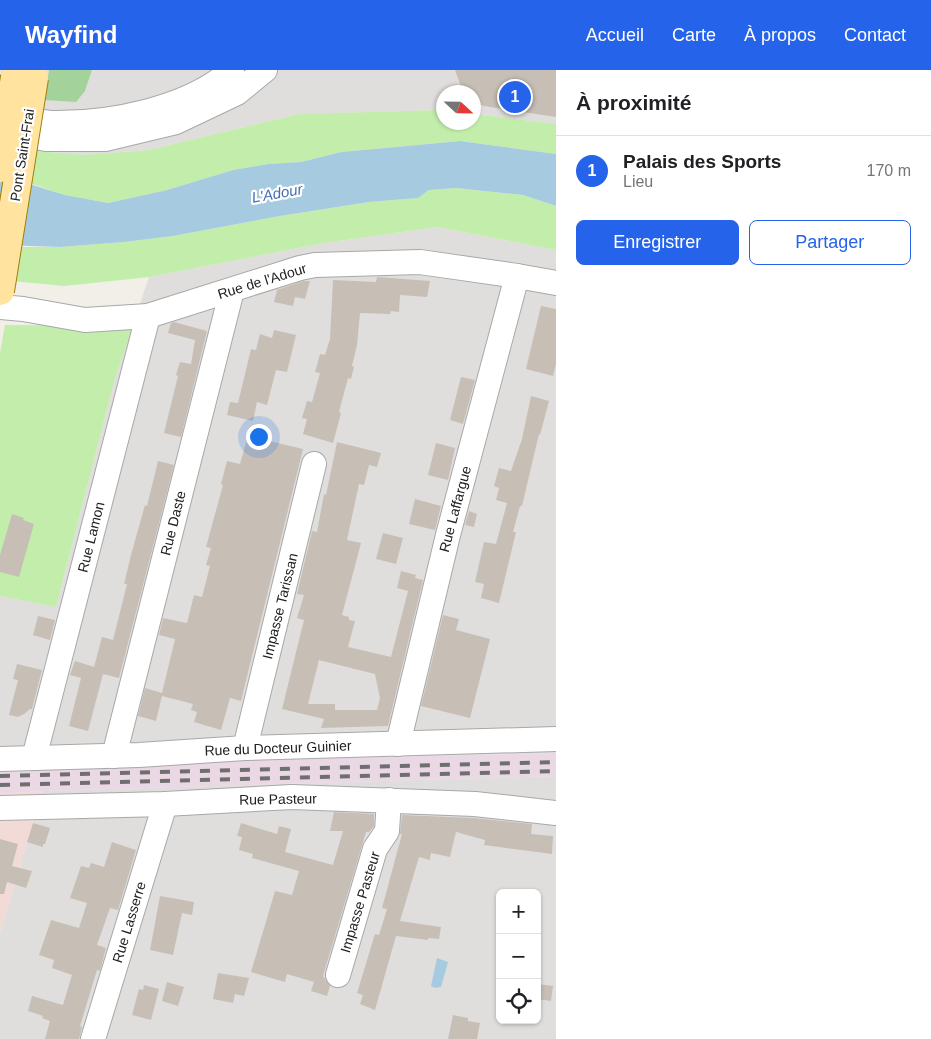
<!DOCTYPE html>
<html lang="fr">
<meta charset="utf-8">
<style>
:root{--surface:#fff;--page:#f6f6f6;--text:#202124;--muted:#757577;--line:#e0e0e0;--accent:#2563eb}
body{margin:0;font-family:Arial,sans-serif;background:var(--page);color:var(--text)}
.controls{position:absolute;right:15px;bottom:15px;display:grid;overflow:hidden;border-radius:8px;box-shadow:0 1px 4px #0004}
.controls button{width:45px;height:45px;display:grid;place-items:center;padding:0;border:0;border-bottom:1px solid var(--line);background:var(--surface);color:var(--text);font:25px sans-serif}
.compass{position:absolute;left:436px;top:15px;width:45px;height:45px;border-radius:50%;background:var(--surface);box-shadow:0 1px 4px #0004;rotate:112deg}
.you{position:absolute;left:258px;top:366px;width:18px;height:18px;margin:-12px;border:4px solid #fff;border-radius:50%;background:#1a73e8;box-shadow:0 0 0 8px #1a73e833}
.badge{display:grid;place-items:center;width:32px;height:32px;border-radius:50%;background:var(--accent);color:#fff;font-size:16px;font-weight:700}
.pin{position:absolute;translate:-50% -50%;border:2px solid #fff;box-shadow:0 1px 5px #0006}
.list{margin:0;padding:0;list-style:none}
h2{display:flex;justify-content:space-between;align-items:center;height:65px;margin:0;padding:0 20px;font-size:21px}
h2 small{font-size:16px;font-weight:400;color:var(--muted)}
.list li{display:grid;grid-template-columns:32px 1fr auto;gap:15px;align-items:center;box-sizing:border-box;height:70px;padding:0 20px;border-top:1px solid var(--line)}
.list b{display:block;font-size:19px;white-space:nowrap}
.list p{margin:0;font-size:16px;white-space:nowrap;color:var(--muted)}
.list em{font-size:16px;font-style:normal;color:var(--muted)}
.actions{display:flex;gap:10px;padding:15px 20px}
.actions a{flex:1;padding:11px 0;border:1px solid var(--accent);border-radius:8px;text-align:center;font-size:18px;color:var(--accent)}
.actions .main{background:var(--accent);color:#fff}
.icon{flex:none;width:28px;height:28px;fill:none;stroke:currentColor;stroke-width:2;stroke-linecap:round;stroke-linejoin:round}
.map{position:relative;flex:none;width:556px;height:969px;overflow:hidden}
header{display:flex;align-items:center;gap:30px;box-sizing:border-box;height:70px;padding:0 25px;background:var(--accent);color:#fff}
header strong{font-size:24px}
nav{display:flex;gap:28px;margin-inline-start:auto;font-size:18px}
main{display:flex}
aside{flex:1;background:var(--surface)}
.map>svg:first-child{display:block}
.residential{fill:#dfdedd;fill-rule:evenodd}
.commercial{fill:#f2dbd6}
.industrial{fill:#ebd8e5}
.grass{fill:#c2edab}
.forest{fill:#a3d29a}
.water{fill:#a6cbe0}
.building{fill:#c7bfb6;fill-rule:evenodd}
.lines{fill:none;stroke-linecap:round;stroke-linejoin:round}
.minor-casing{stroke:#a8a8a8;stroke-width:26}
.minor{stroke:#fff;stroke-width:24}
.rail{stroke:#6f6f6f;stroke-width:4;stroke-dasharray:10 10;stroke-linecap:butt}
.major-bridge-casing{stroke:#9d7f00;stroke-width:30;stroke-linecap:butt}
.major-bridge{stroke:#ffe39e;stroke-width:28}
.labels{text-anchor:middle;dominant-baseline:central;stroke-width:4.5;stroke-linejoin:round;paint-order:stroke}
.street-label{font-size:14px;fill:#212121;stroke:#fff}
.water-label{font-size:15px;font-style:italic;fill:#476fb6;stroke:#fff}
</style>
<header>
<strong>Wayfind</strong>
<nav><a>Accueil</a><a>Carte</a><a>À propos</a><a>Contact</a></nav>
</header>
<main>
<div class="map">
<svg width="556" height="969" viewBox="0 0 556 969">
<rect width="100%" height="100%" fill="#f1efe7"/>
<g class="residential">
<path d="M1 0H49L44 30 85 21 92 0H556V54L474 44 473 22H443V40L299 44 149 80 84 85 36 81 0 76V7Z"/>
<path d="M437 157 556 180V683L0 696V526L56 537 115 308 149 207 324 173Z"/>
<path d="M556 706V969H0V864L42 721ZM500 823H537V950H500Z"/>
</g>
<path class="commercial" d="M42 721 0 864V724Z"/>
<path class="industrial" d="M556 683V706L42 721 0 724V696Z"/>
<g class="grass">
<path d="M439 40H443V52H473L474 44 556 54V84L460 71 341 82 301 92 268 94 233 100 167 120 108 133 65 125 29 113 36 81 84 85 149 80 299 44Z"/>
<path d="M456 118 523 125 556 136V180L437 157 324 173 149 207 64 216 12 211 16 177H60L124 172 173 166 280 146 369 132 418 128 429 120Z"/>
<path d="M5 255 133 256 115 308 56 537 0 526V283Z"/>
</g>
<path class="forest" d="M49 0H92L85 21 76 32 44 30Z"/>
<g class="water">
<path d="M460 71 556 84V136L523 125 456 118 429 120 418 128 369 132 280 146 173 166 124 172 60 177 0 175V105L65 125 108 133 167 120 233 100 268 94 301 92 341 82Z"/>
<path d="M437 888 448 892 441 917 435 918 431 916Z"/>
</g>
<g class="building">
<path d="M455 0H556V47L484 36 474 32V22H463Z"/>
<path d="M377 207 430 211 427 227 400 225 399 242 391 241 390 244 360 243 357 275 352 296 354 297 351 309 348 308 339 342 341 343 333 373 303 364 307 349 302 348 307 331 312 332 320 303 315 302 320 284 325 285 330 269 333 210 376 212Z"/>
<path d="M303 211H310L305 229 295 227 293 236 274 232 277 220Z"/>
<path d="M541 236 556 239V294L553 306 526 299Z"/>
<path d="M174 252 207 261 181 367 164 363 178 306 176 305 180 292 191 294 195 270 168 263 171 253Z"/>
<path d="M274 260 296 265 287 302 276 300 267 335 257 332 253 351 227 345 230 332 238 333 251 279 256 280 260 264 272 268Z"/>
<path d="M461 307 475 310 463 354 450 350Z"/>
<path d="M531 326 549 331 540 365 539 364 522 436H520L513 462H516L499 533 481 528 484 514 475 512 484 472 496 474 507 433 496 430 499 418 494 416 499 398 511 401 522 369Z"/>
<path d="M248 366 303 379 241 631 230 628 221 660 194 652 197 642 191 640 193 634 162 626 156 651 138 646 145 618 162 623 175 569 159 565 163 548 187 553 194 525 202 527 210 496 206 495 211 478 206 477 223 415 221 414 227 391 240 394Z"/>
<path d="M337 372 381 383 377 397 369 395 364 415 359 414 347 470 361 473 342 545 349 547V550L355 551 348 577 391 587 408 521 397 518 401 501 416 505 415 508 423 510 388 656 321 658 324 649 282 639 304 550 297 548 304 525 297 524 312 461 317 462 324 424 326 425ZM319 590 375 604 380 628 377 640H335V634H308Z"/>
<path d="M436 373 455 378 448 410 428 405Z"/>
<path d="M158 391 174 395 119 608 103 604 88 661 69 656 81 608 70 605 75 591 94 597 102 567 113 570 127 514H124L131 485 145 435 147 436Z"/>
<path d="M415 429 441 436 435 460 409 454Z"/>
<path d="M469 441 477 444 474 457 465 455Z"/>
<path d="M12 444 24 448 23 450 34 454 19 507 0 502V485Z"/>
<path d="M383 463 403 468 396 494 376 489Z"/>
<path d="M443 545 459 549 456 560 490 569 470 648 421 636Z"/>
<path d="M38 546 55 550 50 570 33 565Z"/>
<path d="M17 594 42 600 32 639H30L24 644 18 647 9 645 18 610 13 609Z"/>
<path d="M334 742 374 744V756L369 762H366L323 906 330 916 327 926 311 921 314 912 287 904 285 912 251 902 275 821 292 825 299 801 252 788 253 784 239 780 242 767 237 766 241 753 277 764 279 756 291 759 285 782 333 795 343 761H330Z"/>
<path d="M402 745 474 748 532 754 531 764 553 766 552 784 484 775 485 770 456 762 450 787 431 783 430 790 419 787 400 851 441 857 439 869 428 868V870L396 866 375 940 360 934 363 925 357 923 375 864 379 865 387 839 382 838 402 764H400Z"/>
<path d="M33 753 50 758 45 774H43V777L27 772Z"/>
<path d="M0 769 18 774 12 796 32 801 26 818 7 812 4 824H0Z"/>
<path d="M112 772 136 780 118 840 110 838 97 875 106 878 100 901 97 900 80 956 82 957 79 969H45L50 951 42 948 43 946 28 941 32 926 63 935 72 905 52 898 54 890 39 885 51 850 79 858 87 833 70 828 81 796 89 798 91 793 104 797Z"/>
<path d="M160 826 194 832 192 845 182 843 173 885 150 880Z"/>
<path d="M218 903 249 908 244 926 235 924 233 933 213 929Z"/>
<path d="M167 912 184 917 178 936 162 931Z"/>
<path d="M537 914 553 916 551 931 537 929Z"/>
<path d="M144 915 159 919 151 950 132 945 139 919 143 920Z"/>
<path d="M453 945 468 948V951L480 953 477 969H448Z"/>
</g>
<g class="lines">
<g class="minor-casing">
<g id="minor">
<path d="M9 45C22 48 37 52 51 53 109 54 188 39 232 0"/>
<path d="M7 62 46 69H105L176 52 237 23 265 0"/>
<path d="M0 237 23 239 85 250 148 246 300 198 315 195 420 192 517 206 556 213"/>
<path d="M398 674 448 465 517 206"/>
<path d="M245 678 314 394"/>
<path d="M114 686 232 220"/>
<path d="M34 688 148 246"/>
<path d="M0 689 139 685 245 678 556 669"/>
<path d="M0 738 165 734 292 727 475 734 556 743"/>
<path d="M338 905 375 779 387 761 389 730"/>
<path d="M93 969 165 734"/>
</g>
</g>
<use href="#minor" class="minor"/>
<g class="rail">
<path d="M0 706 556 692"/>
<path d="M0 715 556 701"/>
</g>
<g class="major-bridge-casing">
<g id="major-bridge">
<path d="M0 98 15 7"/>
<path d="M0 221 34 8"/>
</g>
</g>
<use href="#major-bridge" class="major-bridge"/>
</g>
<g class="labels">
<g class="street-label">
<text transform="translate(22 85) rotate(-81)">Pont Saint-Frai</text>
<text transform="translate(262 211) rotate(-17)">Rue de l'Adour</text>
<text transform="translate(455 439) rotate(-75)">Rue Laffargue</text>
<text transform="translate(173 453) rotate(-76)">Rue Daste</text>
<text transform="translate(91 467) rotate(-76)">Rue Lamon</text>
<text transform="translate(280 536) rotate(-76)">Impasse Tarissan</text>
<text transform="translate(278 678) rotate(-2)">Rue du Docteur Guinier</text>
<text transform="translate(278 729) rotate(-1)">Rue Pasteur</text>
<text transform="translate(360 832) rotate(-73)">Impasse Pasteur</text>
<text transform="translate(129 852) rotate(-73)">Rue Lasserre</text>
</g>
<g class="water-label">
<text transform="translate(277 123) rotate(-10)">L'Adour</text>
</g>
</g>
</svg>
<div class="controls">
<button>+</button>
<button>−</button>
<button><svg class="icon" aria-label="locate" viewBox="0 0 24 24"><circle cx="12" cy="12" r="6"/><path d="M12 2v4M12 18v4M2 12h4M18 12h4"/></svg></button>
</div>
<svg class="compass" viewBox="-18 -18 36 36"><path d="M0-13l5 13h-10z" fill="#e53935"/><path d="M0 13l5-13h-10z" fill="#757577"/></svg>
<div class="you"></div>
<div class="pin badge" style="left:515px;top:27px">1</div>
</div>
<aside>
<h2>À proximité<small></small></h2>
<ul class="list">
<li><span class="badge">1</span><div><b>Palais des Sports</b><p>Lieu</p></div><em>170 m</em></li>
</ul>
<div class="actions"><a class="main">Enregistrer</a><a>Partager</a></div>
</aside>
</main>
